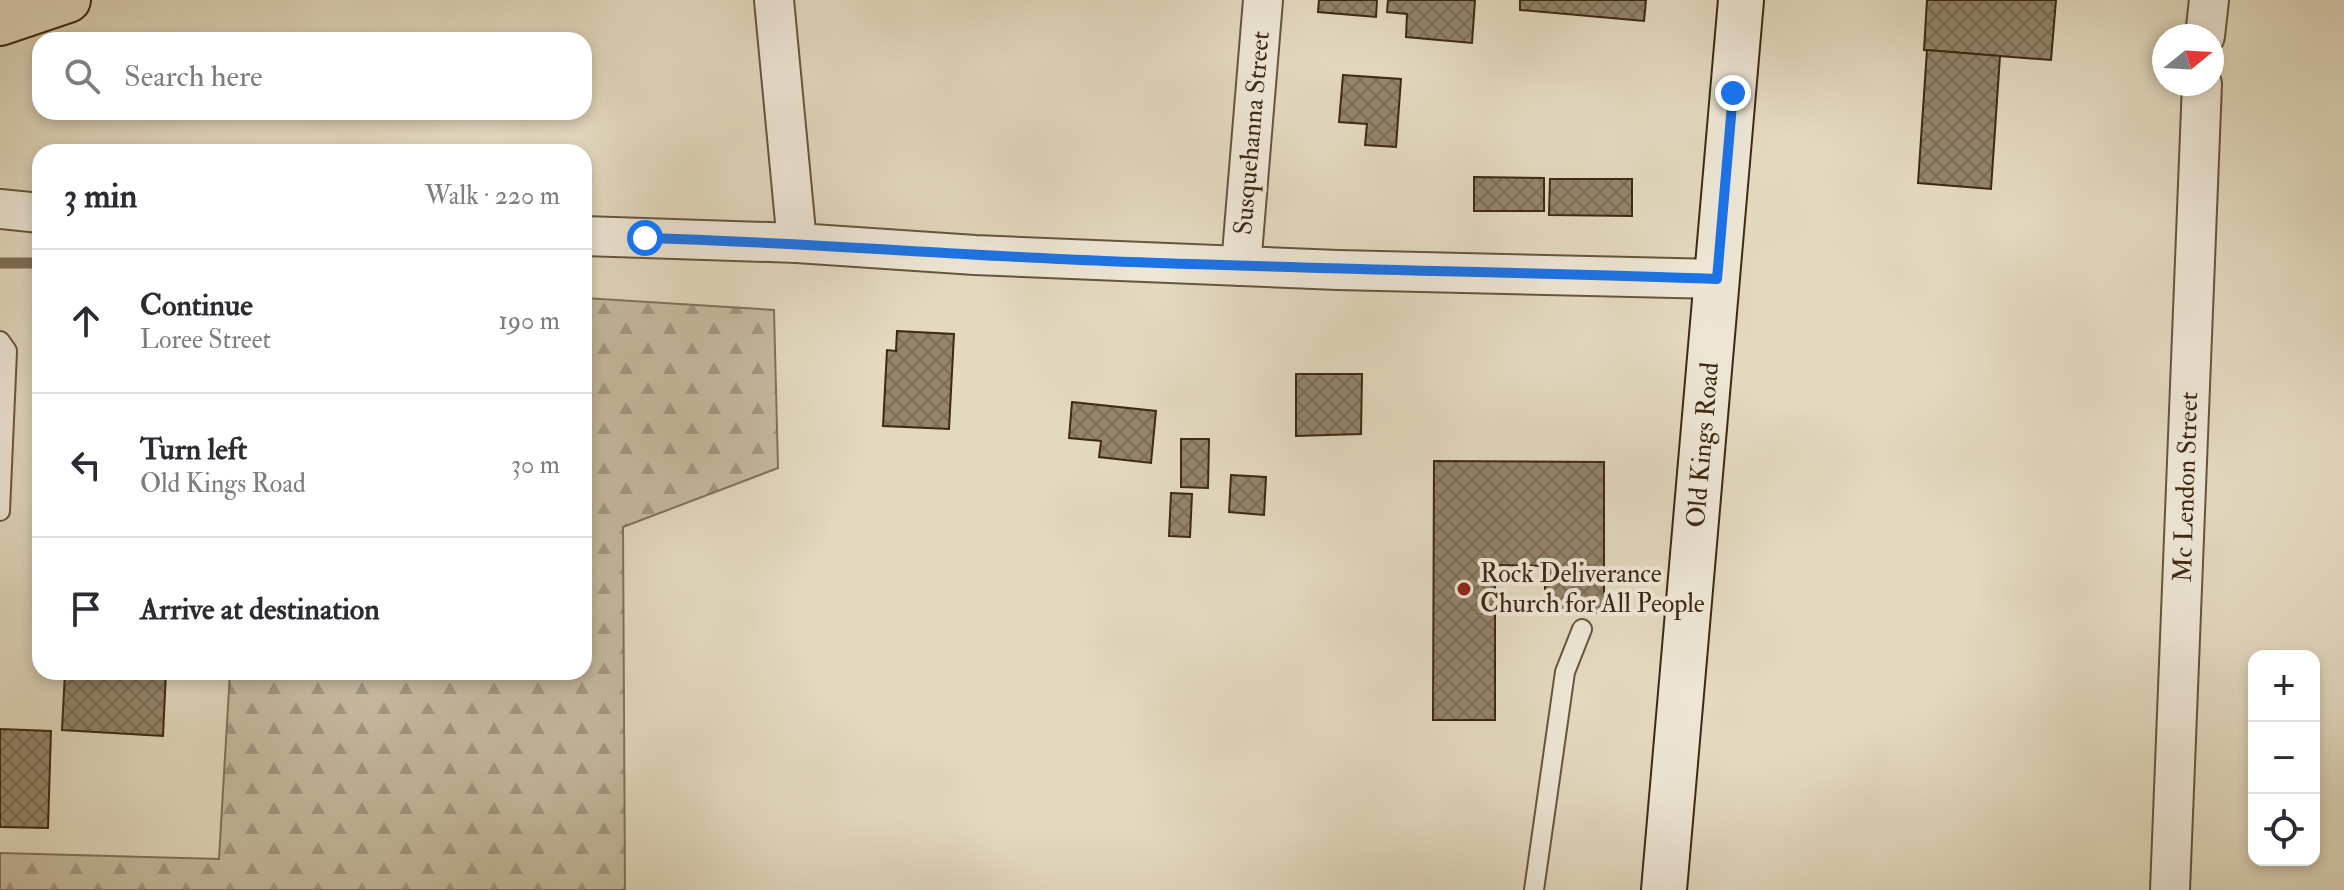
<!DOCTYPE html>
<meta charset="utf-8">
<style>
:root{--surface:#fff;--page:#f7f7f7;--text:#2b2b33;--muted:#7c7c81;--line:#e1e1e2}
body{margin:0;font-family:"IM FELL Double Pica",serif;background:var(--page);color:var(--text)}
.controls{position:absolute;right:24px;bottom:24px;display:grid;overflow:hidden;border-radius:16px;box-shadow:0 4px 12px #0003}
.controls button{width:72px;height:72px;display:grid;place-items:center;padding:0;border:0;border-bottom:2px solid var(--line);background:var(--surface);color:var(--text);font:40px sans-serif}
.compass{position:absolute;left:2152px;top:24px;width:72px;height:72px;border-radius:50%;background:var(--surface);box-shadow:0 4px 12px #0003;rotate:72deg}
.stop{position:absolute;width:24px;height:24px;margin:-18px;border:6px solid #1a73e8;border-radius:50%;background:#fff}
.stop.end{background:#1a73e8;border-color:#fff;box-shadow:0 2px 8px #0008}
.list{margin:0;padding:0;list-style:none}
h2{display:flex;justify-content:space-between;align-items:center;height:104px;margin:0;padding:0 32px;font-size:34px}
h2 small{font-size:26px;font-weight:400;color:var(--muted)}
.list li{display:grid;grid-template-columns:52px 1fr auto;gap:24px;align-items:center;box-sizing:border-box;height:144px;padding:0 32px;border-top:2px solid var(--line)}
.list b{display:block;font-size:30px;white-space:nowrap}
.list p{margin:0;font-size:26px;white-space:nowrap;color:var(--muted)}
.list em{font-size:26px;font-style:normal;color:var(--muted)}
.icon{flex:none;width:44px;height:44px;fill:none;stroke:currentColor;stroke-width:2;stroke-linecap:round;stroke-linejoin:round}
.map{position:relative;flex:none;width:2344px;height:890px;overflow:hidden}
.search{position:absolute;background:var(--surface);box-shadow:0 4px 12px #0003;left:32px;top:32px;width:560px;height:88px;display:flex;align-items:center;gap:20px;box-sizing:border-box;padding:0 28px;border-radius:24px;color:var(--muted);font-size:30px}
.panel{position:absolute;background:var(--surface);box-shadow:0 4px 12px #0003;left:32px;top:144px;width:560px;height:536px;border-radius:24px}
.map>svg:first-child{display:block}
.forest{fill:url(#forest-firs);stroke:#827259;stroke-width:2}
.lines{fill:none;stroke-linecap:round;stroke-linejoin:round}
.stream{stroke:#7f6f56;stroke-width:11}
.building{fill:url(#building-cross-hatch);stroke:#3e2911;stroke-width:2}
.lane-casing{stroke:#67553c;stroke-width:22}
.street-casing{stroke:#67553c;stroke-width:42}
.secondary-casing{stroke:#3e2911;stroke-width:48}
.primary-casing{stroke:#3e2911;stroke-width:48}
.lane{stroke:#ede6d5;stroke-width:18}
.street{stroke:#ede6d5;stroke-width:38}
.secondary{stroke:#ede6d5;stroke-width:44}
.primary{stroke:#e3d9bf;stroke-width:44}
.route{stroke:#1a73e8;stroke-width:10}
.poi-dot{fill:#8f2418;stroke:#ede6d5;stroke-width:3}
.labels{text-anchor:middle;dominant-baseline:central;stroke-width:8;stroke-linejoin:round;paint-order:stroke}
.street-label{font-size:26px;fill:#3e2911;stroke:#ede6d5}
.poi-label{font-size:26px;fill:#3e2911;stroke:#ede6d5;text-anchor:start}
</style>
<div class="map">
<svg width="2344" height="890" viewBox="0 0 2344 890">
<defs>
<pattern id="forest-firs" width="22" height="20" patternUnits="userSpaceOnUse" patternTransform="scale(2)"><rect width="22" height="20" fill="#c7bba1"/><path d="M5 1l3.5 6h-7zM16 11l3.5 6h-7z" fill="#a39882"/></pattern>
<pattern id="building-cross-hatch" width="8" height="8" patternUnits="userSpaceOnUse" patternTransform="scale(2)"><rect width="8" height="8" fill="#94856b"/><path d="M0 0l8 8M0 8l8-8" fill="none" stroke="#7a6d57"/></pattern>
</defs>
<rect width="100%" height="100%" fill="#e3d9bf"/>
<filter id="stains"><feTurbulence type="fractalNoise" baseFrequency=".0025" numOctaves="4"/><feColorMatrix values="0 0 0 0 .2 0 0 0 0 .09 0 0 0 0 .02 0 0 0 .5 -.17"/></filter>
<radialGradient id="worn" r=".72"><stop offset=".6" stop-color="#630" stop-opacity="0"/><stop offset="1" stop-color="#630" stop-opacity=".3"/></radialGradient>
<path class="forest" d="M584 298 774 310 778 468 623 527 625 890H0V853L219 859 230 672H584Z"/>
<g class="lines">
<path class="stream" d="M0 263H40"/>
</g>
<g class="building">
<path d="M1319 0H1377L1376 17 1318 12Z"/>
<path d="M1388 0H1475L1472 43 1406 37 1407 14 1387 12Z"/>
<path d="M1520 0H1646L1644 21 1520 10Z"/>
<path d="M1927 0H2056L2051 60 1924 50Z"/>
<path d="M1927 50 2000 56 1991 189 1918 183Z"/>
<path d="M1343 75 1401 79 1396 147 1365 145 1367 124 1339 122Z"/>
<path d="M1474 177 1544 178V211H1474Z"/>
<path d="M1550 179H1632V216L1549 215Z"/>
<path d="M897 331 954 334 949 429 883 426 887 350 896 351Z"/>
<path d="M1296 374H1362L1361 434 1296 436Z"/>
<path d="M1072 402 1156 411 1151 463 1099 457 1101 441 1069 438Z"/>
<path d="M1181 439H1209L1208 488 1181 487Z"/>
<path d="M1434 461 1604 462V613L1545 612V566L1495 565V720H1433Z"/>
<path d="M1231 475 1266 477 1264 515 1229 512Z"/>
<path d="M1171 493 1192 494 1190 537 1169 536Z"/>
<path d="M65 672H166L163 736 62 730Z"/>
<path d="M0 729 51 731 48 828 0 827Z"/>
</g>
<g class="lines">
<g class="lane-casing">
<g id="lane">
<path d="M0 341 7 351 0 511"/>
<path d="M1534 890 1565 672 1582 629"/>
</g>
</g>
<g class="street-casing">
<g id="street">
<path d="M774 0 797 243"/>
<path d="M2205 36 2209 0"/>
<path d="M0 209 40 213"/>
<path d="M584 236 797 243 975 255 1338 270 1717 279"/>
<path d="M1241 266 1263 0"/>
<path d="M2170 890 2202 84"/>
</g>
</g>
<g class="secondary-casing">
<path id="secondary" d="M1664 890 1741 0"/>
</g>
<g class="primary-casing">
<path id="primary" d="M0 23 68 0"/>
</g>
<use href="#lane" class="lane"/>
<use href="#street" class="street"/>
<use href="#secondary" class="secondary"/>
<use href="#primary" class="primary"/>
</g>
<g class="lines">
<path class="route" d="M645 238C798 242 951 255 1105 261 1309 269 1513 272 1717 279L1733 93"/>
</g>
<circle class="poi-dot" cx="1464" cy="589" r="8"/>
<g class="labels">
<g class="street-label">
<text transform="translate(1252 133) rotate(-85)">Susquehanna Street</text>
<text transform="translate(1703 445) rotate(-85)">Old Kings Road</text>
<text transform="translate(2186 487) rotate(-88)">Mc Lendon Street</text>
</g>
<g class="poi-label">
<text x="1480" y="574">Rock Deliverance<tspan x="1480" dy="30">Church for All People</tspan></text>
</g>
</g>
<rect width="100%" height="100%" filter="url(#stains)"/>
<rect width="100%" height="100%" fill="url(#worn)"/>
</svg>
<div class="controls">
<button>+</button>
<button>−</button>
<button><svg class="icon" aria-label="locate" viewBox="0 0 24 24"><circle cx="12" cy="12" r="6"/><path d="M12 2v4M12 18v4M2 12h4M18 12h4"/></svg></button>
</div>
<svg class="compass" viewBox="-18 -18 36 36"><path d="M0-13l5 13h-10z" fill="#e53935"/><path d="M0 13l5-13h-10z" fill="#7c7c81"/></svg>
<div class="stop" style="left:645px;top:238px"></div>
<div class="stop end" style="left:1733px;top:93px"></div>
<div class="search"><svg class="icon" aria-label="search" viewBox="0 0 24 24"><circle cx="10" cy="10" r="6"/><path d="M15 15l6 6"/></svg>Search here</div>
<section class="panel">
<h2>3 min<small>Walk · 220 m</small></h2>
<ul class="list">
<li><svg class="icon" aria-label="ahead" viewBox="0 0 24 24"><path d="M12 20V5M6 11l6-6 6 6"/></svg><div><b>Continue</b><p>Loree Street</p></div><em>190 m</em></li>
<li><svg class="icon" aria-label="left" viewBox="0 0 24 24"><path d="M17 20v-9H6M10 6l-5 5 5 5"/></svg><div><b>Turn left</b><p>Old Kings Road</p></div><em>30 m</em></li>
<li><svg class="icon" aria-label="arrive" viewBox="0 0 24 24"><path d="M6 21V4h12l-3 4 3 4H6"/></svg><div><b>Arrive at destination</b></div></li>
</ul>
</section>
</div>
